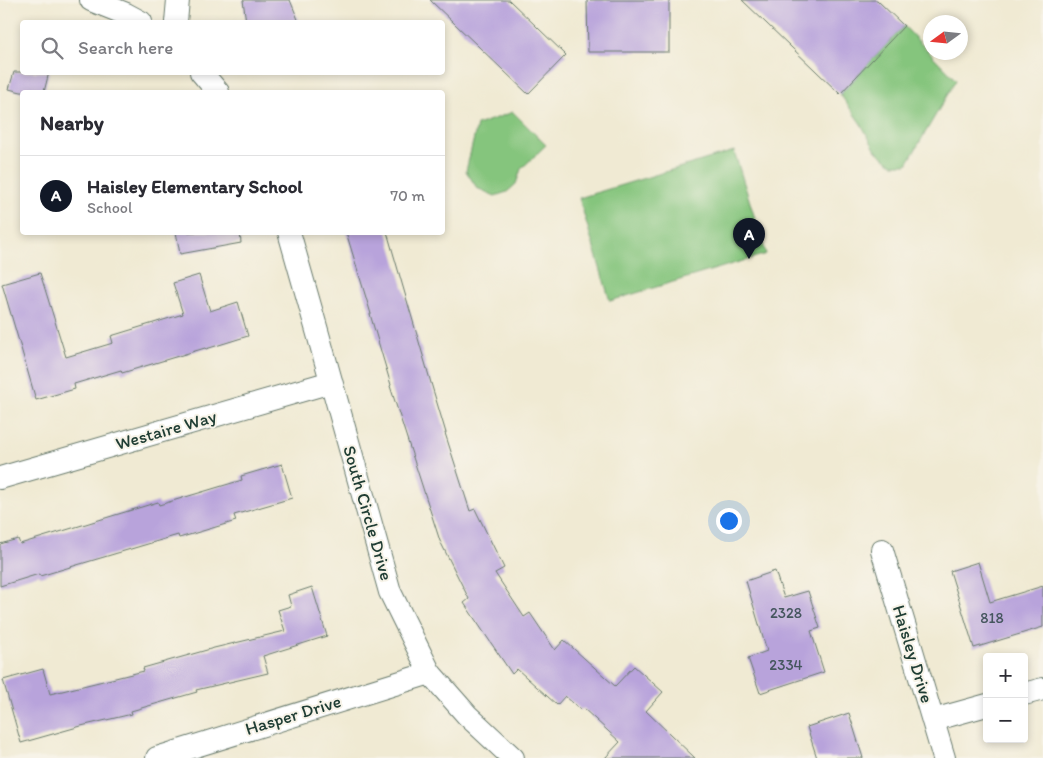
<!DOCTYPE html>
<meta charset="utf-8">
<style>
:root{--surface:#fff;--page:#f2f2f3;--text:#2b2b33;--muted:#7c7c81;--line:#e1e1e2;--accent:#111827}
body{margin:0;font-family:Itim,sans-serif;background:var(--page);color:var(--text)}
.controls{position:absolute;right:15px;bottom:15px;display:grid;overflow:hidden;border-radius:5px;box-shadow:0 2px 8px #0003}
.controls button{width:45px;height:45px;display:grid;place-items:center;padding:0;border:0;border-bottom:1px solid var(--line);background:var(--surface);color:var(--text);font:25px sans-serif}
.compass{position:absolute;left:923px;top:15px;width:45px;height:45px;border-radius:50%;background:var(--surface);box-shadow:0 2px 8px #0003;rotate:255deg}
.you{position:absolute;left:728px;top:520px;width:18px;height:18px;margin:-12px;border:4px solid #fff;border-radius:50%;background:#1a73e8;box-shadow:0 0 0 8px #1a73e833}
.badge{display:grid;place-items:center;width:32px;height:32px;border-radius:50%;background:var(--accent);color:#fff;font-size:16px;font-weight:700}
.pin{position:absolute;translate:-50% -41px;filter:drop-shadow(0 1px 2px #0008)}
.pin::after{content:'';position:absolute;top:26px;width:18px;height:15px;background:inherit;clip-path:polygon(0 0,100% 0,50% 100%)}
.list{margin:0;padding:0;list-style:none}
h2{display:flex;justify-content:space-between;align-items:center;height:65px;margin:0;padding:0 20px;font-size:21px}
h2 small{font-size:16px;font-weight:400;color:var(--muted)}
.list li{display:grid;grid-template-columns:32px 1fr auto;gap:15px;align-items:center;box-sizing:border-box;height:80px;padding:0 20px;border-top:1px solid var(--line)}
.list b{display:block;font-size:19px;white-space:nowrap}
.list p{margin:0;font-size:16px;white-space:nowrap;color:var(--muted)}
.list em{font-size:16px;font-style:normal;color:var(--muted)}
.icon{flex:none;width:28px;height:28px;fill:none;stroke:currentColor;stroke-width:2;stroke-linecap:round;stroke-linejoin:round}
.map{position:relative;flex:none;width:1043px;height:758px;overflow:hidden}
.search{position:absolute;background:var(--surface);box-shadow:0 2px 8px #0003;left:20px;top:20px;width:425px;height:55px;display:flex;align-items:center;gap:12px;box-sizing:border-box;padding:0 18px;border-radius:5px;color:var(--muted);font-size:19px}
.panel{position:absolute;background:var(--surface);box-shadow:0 2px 8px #0003;left:20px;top:90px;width:425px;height:145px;border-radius:5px}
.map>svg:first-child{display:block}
.green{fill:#85c57d;stroke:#528158}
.building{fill:#b8a3db}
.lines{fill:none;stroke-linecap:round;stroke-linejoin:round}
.minor-casing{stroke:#687a6c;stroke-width:24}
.minor{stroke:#fff;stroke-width:22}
.labels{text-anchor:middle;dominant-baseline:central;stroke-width:4;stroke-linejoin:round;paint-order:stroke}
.number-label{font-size:15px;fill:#45565e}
.street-label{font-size:18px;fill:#1f3d34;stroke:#f7f3e8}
</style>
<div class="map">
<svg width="1043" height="758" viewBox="0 0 1043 758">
<rect width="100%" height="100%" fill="#f7f3e8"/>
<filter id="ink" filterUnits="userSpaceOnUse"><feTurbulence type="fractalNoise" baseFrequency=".02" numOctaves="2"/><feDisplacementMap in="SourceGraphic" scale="10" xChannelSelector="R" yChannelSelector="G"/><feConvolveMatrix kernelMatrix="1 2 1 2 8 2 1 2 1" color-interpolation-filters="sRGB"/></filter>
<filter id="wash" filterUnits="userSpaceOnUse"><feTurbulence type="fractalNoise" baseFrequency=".0096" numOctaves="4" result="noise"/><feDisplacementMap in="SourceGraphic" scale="20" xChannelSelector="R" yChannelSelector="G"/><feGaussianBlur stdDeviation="1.12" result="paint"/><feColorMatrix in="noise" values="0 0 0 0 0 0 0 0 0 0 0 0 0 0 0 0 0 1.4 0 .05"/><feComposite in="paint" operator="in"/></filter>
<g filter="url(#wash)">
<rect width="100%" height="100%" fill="#f0ead3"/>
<g class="green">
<path d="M904 26 956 80 907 164H892L876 151 861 124 840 94Z"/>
<path d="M513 112 546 145 521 169 516 184 507 192 495 196 477 188 466 171 477 125Z"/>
<path d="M734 151 766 254 610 301 579 198Z"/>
</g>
<g id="blocks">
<g class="building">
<path d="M243 0H290L299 22H246Z"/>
<path d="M430 0H509L566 55 528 94Z"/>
<path d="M587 0H669V52H588Z"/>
<path d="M742 0H877L904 26 840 94Z"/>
<path d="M14 72H49L44 92H21L9 89Z"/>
<path d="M176 232H240L241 243 180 254Z"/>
<path d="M346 232H387L431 383 446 433H445L470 511 475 509 504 568 495 573 524 617 530 613 555 650 564 640 615 686 634 666 663 692 646 711 695 758H605L620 742 583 708 581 710 565 696 557 705 517 669 512 674 464 603 469 599 440 541 390 386 391 385 370 314H371Z"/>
<path d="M40 273 66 357 113 343 111 336 183 314 173 283 199 275 210 311 238 302 248 336 206 349 205 348 122 373 121 370 74 384 75 389 36 400 23 355 2 284Z"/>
<path d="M282 464 292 498 234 515 236 521 179 538 178 535 40 576 39 574 0 586V544L18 539 20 544 158 502 159 505 242 480 241 476Z"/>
<path d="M978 562 990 602 1043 586V627L974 648 950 571Z"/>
<path d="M775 571 784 598 808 591 820 628 811 631 824 672 760 693 748 658 767 651 746 581Z"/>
<path d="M312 587 327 636 263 656 268 673 196 690 197 692 131 711 132 714 81 726 21 743 3 680 43 669 50 694 144 671 143 668 214 648 285 631 278 610 291 606 288 595Z"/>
<path d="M849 713 863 758H817L807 727Z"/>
</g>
</g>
</g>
<g filter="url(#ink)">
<use href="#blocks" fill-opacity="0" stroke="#687a6c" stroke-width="1"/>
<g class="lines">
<g class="minor-casing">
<g id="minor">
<path d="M91 0 126 14 141 22"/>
<path d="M176 22 178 0"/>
<path d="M201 72 218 92"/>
<path d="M289 232 316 327 390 592 430 673 467 715 513 758"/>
<path d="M0 478 331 382"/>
<path d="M882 550 944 758"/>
<path d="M1024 694 1043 689"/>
<path d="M933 720 987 705"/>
<path d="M157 758 430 673"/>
</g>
</g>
<use href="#minor" class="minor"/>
</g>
</g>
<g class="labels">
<g class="number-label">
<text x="786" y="613">2328</text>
<text x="992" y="618">818</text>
<text x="786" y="665">2334</text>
</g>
<g class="street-label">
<text transform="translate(166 430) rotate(-16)">Westaire Way</text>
<text transform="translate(368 513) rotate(74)">South Circle Drive</text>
<text transform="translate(913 654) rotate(73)">Haisley Drive</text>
<text transform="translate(293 715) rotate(-17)">Hasper Drive</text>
</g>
</g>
</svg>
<div class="controls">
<button>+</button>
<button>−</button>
</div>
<svg class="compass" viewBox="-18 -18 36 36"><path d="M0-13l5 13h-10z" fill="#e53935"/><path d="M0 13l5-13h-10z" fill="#7c7c81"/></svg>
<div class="you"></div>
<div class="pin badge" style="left:749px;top:259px">A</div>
<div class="search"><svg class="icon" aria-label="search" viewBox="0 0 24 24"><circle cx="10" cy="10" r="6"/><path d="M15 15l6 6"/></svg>Search here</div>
<section class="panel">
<h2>Nearby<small></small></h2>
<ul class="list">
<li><span class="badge">A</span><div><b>Haisley Elementary School</b><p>School</p></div><em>70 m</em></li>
</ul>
</section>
</div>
